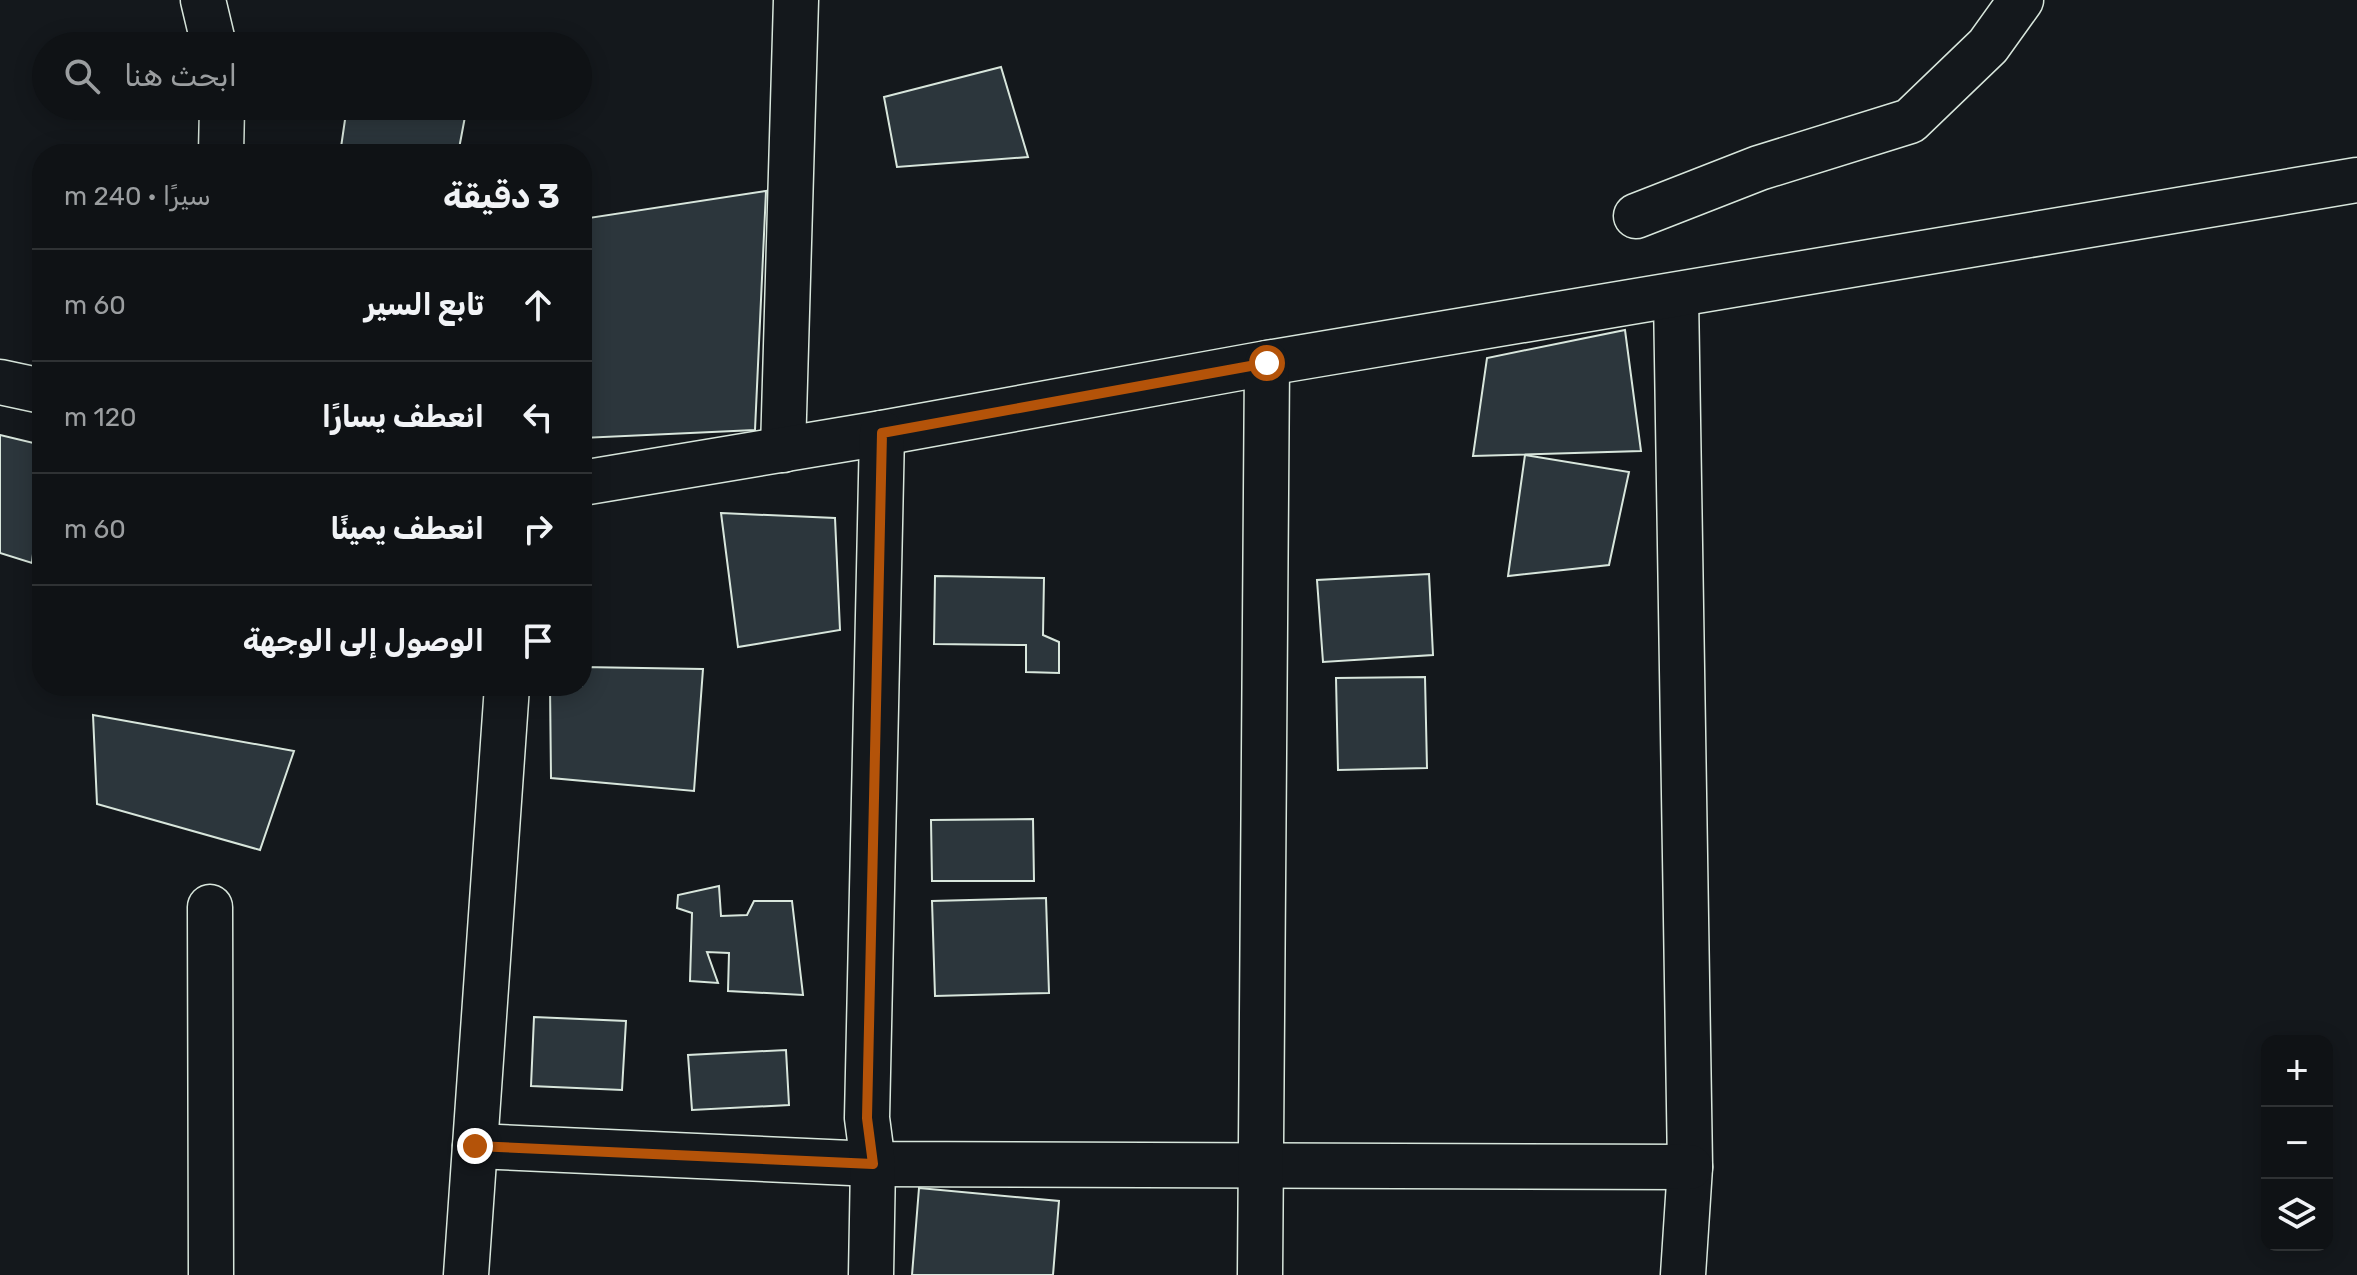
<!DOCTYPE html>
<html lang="ar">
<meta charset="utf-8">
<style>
:root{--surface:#0f1215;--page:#1d2022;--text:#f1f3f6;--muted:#9b9ea0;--line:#2f3234}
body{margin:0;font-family:Rubik,"Noto Sans Arabic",sans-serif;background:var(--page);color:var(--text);direction:rtl}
.controls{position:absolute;right:24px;bottom:24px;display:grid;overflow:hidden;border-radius:16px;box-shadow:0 4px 20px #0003}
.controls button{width:72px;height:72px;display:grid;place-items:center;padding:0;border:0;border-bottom:2px solid var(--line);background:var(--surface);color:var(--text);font:40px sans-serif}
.stop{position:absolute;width:24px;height:24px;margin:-18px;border:6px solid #b45309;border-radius:50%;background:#fff}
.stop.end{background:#b45309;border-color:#fff;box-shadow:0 2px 8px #0008}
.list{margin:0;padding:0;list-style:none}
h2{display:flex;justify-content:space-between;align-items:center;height:104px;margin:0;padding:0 32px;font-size:34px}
h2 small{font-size:26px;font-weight:400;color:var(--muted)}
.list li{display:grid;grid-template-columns:52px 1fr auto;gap:24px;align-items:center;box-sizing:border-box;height:112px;padding:0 32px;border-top:2px solid var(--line)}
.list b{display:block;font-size:30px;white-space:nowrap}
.list em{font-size:26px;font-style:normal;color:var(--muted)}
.icon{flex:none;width:44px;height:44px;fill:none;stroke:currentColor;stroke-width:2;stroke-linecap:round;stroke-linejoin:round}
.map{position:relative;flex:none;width:2357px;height:1275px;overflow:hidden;direction:ltr}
.search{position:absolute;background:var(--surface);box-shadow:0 4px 20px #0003;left:32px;top:32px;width:560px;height:88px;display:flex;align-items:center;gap:20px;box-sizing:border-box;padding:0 28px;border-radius:44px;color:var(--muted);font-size:30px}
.panel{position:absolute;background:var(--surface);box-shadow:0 4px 20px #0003;left:32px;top:144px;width:560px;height:552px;border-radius:32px;direction:rtl}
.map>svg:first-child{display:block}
.building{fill:#2c363c;stroke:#d8e6dc;stroke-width:2}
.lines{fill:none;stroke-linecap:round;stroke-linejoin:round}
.minor-casing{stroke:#d8e6dc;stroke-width:47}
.minor{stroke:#14181c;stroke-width:44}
.route{stroke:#b45309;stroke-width:10}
</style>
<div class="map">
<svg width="2357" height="1275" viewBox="0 0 2357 1275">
<rect width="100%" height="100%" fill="#14181c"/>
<g class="building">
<path d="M1001 67 1028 157 897 167 884 97Z"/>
<path d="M347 106H467L458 154H340Z"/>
<path d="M766 191 755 430 582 438V219Z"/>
<path d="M1625 330 1641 451 1473 456 1487 358Z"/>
<path d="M0 435 42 445V473L32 563 0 553Z"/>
<path d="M1525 455 1629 472 1609 565 1508 576Z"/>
<path d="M721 513 835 518 840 630 738 647Z"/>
<path d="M1429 574 1433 655 1323 662 1317 580Z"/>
<path d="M935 576 1044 578 1043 635 1059 642V673L1026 672V645L934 644Z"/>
<path d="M582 667 703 669 694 791 551 778 550 686H582Z"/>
<path d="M1425 677 1427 768 1338 770 1336 678Z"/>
<path d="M93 715 294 751 260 850 97 804Z"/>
<path d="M1033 819 1034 881H932L931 820Z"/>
<path d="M719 886 721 916 747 915 754 901H792L803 995 728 991 729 953 707 952 718 983 690 981 692 913 677 908 678 895Z"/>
<path d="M1046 898 1049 993 935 996 932 901Z"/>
<path d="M534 1017 626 1021 622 1090 531 1086Z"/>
<path d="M786 1050 789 1105 692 1110 688 1055Z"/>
<path d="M919 1188 1059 1201 1053 1275H912Z"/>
</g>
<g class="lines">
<g class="minor-casing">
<g id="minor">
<path d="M203 0 214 46"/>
<path d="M221 154 222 106"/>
<path d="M1636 216 1759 168 1910 121 1988 46 2021 0"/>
<path d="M1676 296 1690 1167 1683 1275"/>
<path d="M0 382 42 391"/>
<path d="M783 450 796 0"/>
<path d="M582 483 882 433 1267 363 2357 180"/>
<path d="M210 907 211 1275"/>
<path d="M475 1146 873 1164 1690 1167"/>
<path d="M466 1275 507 686"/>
<path d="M871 1275 873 1164 867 1118 882 433"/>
<path d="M1260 1275 1267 363"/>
</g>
</g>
<use href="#minor" class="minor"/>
</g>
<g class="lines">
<path class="route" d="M475 1146 873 1164 867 1118 882 433 1267 363"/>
</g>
</svg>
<div class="controls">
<button>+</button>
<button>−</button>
<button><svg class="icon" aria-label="layers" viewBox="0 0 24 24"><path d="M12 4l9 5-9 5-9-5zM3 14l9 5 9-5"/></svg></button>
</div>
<div class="stop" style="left:1267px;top:363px"></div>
<div class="stop end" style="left:475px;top:1146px"></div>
<div class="search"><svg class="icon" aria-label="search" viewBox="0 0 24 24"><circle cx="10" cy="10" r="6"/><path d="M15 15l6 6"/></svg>ابحث هنا</div>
<section class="panel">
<h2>3 دقيقة<small>سيرًا · 240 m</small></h2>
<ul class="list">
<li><svg class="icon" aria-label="ahead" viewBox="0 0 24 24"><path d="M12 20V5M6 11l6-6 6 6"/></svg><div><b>تابع السير</b></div><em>60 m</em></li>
<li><svg class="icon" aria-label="left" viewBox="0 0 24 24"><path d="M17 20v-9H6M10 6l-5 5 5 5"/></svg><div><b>انعطف يسارًا</b></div><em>120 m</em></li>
<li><svg class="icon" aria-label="right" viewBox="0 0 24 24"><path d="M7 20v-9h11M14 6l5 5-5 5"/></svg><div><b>انعطف يمينًا</b></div><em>60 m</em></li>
<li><svg class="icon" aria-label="arrive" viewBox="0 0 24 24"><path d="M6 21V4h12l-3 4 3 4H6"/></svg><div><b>الوصول إلى الوجهة</b></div></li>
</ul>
</section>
</div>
